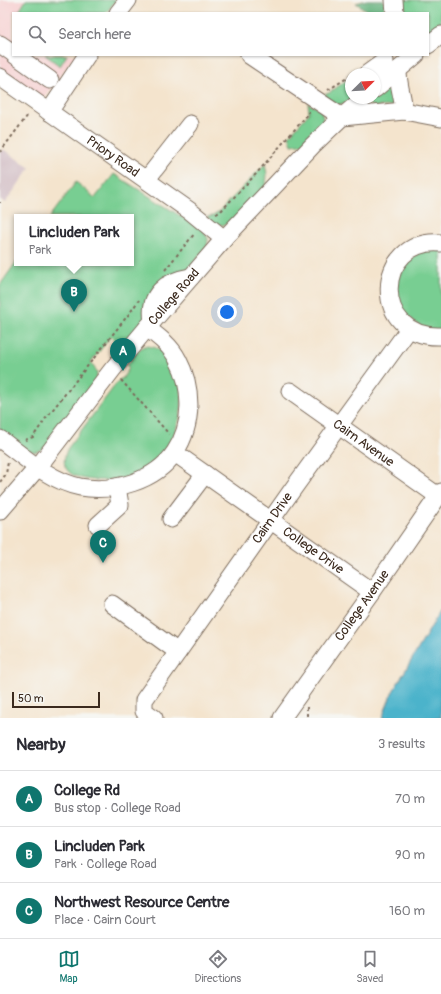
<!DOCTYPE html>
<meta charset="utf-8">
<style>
:root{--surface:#fff;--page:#f7f7f7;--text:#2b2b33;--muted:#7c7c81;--line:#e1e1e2;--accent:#0f766e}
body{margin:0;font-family:Pangolin,sans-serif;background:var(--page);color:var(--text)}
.compass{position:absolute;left:345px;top:68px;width:36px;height:36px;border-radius:50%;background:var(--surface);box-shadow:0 1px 3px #0004;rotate:66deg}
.scale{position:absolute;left:12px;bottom:10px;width:88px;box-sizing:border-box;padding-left:4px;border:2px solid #3b2a1e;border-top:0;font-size:11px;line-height:14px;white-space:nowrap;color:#3b2a1e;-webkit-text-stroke:3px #f6f6f2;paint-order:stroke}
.you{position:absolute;left:227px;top:312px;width:14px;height:14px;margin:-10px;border:3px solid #fff;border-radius:50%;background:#1a73e8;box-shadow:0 0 0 6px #1a73e833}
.badge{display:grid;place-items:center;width:26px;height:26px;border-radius:50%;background:var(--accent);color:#fff;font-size:13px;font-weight:700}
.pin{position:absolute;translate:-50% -33px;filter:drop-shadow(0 1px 2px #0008)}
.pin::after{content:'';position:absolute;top:21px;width:14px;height:12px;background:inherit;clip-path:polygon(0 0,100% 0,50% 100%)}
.popup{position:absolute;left:14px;top:214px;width:120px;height:52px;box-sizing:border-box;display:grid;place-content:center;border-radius:0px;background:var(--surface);filter:drop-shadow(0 1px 3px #0005);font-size:13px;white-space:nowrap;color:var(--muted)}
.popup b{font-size:15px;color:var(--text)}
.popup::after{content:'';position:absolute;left:50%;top:100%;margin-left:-8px;border:8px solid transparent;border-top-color:var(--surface)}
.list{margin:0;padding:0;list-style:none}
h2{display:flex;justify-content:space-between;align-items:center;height:52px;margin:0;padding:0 16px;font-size:17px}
h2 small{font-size:13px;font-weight:400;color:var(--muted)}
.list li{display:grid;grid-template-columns:26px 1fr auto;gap:12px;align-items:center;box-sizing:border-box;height:56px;padding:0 16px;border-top:1px solid var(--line)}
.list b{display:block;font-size:15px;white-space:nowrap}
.list p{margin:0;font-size:13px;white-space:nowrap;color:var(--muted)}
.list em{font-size:13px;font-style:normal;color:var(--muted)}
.icon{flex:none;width:22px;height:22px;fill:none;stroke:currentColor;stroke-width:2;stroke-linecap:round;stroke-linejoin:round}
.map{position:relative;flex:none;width:441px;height:718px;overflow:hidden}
.search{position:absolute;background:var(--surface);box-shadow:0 1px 3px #0004;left:12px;right:12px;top:12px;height:44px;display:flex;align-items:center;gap:10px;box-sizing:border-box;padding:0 14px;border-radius:0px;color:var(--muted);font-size:15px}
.sheet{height:220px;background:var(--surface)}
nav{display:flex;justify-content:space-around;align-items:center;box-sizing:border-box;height:56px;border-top:1px solid var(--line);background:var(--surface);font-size:11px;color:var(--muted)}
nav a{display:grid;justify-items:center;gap:2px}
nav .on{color:var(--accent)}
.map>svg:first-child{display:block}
.built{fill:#f7cfd0}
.industrial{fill:#d2bdc5}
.green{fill:#78ce92;stroke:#5a7c58}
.forest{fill:#62b17c;stroke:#4e6e4d}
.water{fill:#4cb3cb;stroke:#446e74}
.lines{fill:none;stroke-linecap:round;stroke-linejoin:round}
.minor-casing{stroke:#7c6b5b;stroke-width:19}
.path{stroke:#7c6b5b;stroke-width:2;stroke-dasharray:3 3;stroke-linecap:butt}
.minor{stroke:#fff;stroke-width:17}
.labels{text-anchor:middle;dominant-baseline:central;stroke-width:3;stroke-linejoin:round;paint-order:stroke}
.street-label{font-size:13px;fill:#3b2a1e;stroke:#f6f6f2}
</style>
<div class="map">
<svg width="441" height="718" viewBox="0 0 441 718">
<rect width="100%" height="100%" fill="#f6f6f2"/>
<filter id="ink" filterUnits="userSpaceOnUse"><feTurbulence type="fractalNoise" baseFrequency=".025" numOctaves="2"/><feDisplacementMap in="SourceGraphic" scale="8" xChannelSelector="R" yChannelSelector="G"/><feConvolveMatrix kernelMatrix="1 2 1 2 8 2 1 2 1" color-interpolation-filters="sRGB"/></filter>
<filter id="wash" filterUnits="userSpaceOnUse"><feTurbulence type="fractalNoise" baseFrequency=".012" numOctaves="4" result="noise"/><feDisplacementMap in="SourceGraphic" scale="16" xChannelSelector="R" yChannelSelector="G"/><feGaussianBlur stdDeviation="0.9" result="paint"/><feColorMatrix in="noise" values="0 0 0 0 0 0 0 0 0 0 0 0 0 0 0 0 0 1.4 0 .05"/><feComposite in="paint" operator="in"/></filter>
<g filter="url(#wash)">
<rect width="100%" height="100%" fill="#f4e4cd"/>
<path class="built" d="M0 0H116L106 13H13V55H75L42 100 0 71Z"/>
<path class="industrial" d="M3 149 30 168 5 203 0 199V152Z"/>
<g class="green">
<path d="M26 0H116L106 13H18Z"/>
<path d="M394 0H441V35L428 45V13H395Z"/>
<path d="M45 55H67L60 66Z"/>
<path d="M347 80C350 88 353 94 349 102L338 105 320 96 329 93Z"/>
<path d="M391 85 397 102 392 106 373 107 369 104 373 98H375V96Z"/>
<path d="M308 103 321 110 323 118 321 129 306 143 292 145 289 136 309 113Z"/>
<path d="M265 164 267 174 266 186 233 222 223 225 215 224 207 217 213 216 219 212Z"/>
<path d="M114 174 204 231 208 239 207 247 145 320 130 340 118 345 111 336 91 362 97 372 96 383 47 447 35 452 23 449 0 432V285L17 261V263H131V217H50L76 182 95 198Z"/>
<path d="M441 249V333L427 332 397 307 395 281 400 269 420 251Z"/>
<path d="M144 346C165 346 170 359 177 376 184 392 183 410 177 426 171 445 161 458 145 469 142 471 138 474 135 475 114 483 48 487 68 448L119 380 123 378 129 368 127 366C132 358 136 351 144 346Z"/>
</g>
<path class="forest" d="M367 0H383L386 5 381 13H370L356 3Z"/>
<path class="water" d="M441 610V718H382L392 693Z"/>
</g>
<g filter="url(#ink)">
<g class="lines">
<g class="minor-casing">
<g id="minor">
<path d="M394 0 395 13"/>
<path d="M118 13 128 0"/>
<path d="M0 44 13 53"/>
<path d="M428 45 441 35"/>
<path d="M15 55 50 80"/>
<path d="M249 55 342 117"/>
<path d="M398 71C398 85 403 97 404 111"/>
<path d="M367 74 385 61"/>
<path id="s1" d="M0 77 190 211 224 239"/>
<path d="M375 89 416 55"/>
<path d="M49 112 87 55"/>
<path d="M342 117 404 111 441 118"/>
<path d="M147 179 190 124"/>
<path d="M441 243C374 237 370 339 441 336"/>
<path d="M153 321C148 294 166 281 191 277"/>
<path id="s2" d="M290 391 438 496"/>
<path d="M0 439C24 457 50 481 80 487 113 493 156 481 175 452 193 425 193 388 178 360 171 346 159 337 147 328"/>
<path id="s3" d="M175 453 372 592"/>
<path id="s4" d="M0 511 38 467 112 370 147 328 224 239 313 145 342 117 364 98"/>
<path d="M171 519 205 474"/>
<path d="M98 525 120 505 117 487"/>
<path d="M112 604 178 652"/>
<path id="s5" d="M154 718 144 711V700L295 486 409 329"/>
<path id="s6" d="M282 718 372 592 441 492"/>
</g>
</g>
<g class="path">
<path d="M351 75 347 78 351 89"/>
<path d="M328 90 347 78"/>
<path d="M0 152 28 115"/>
<path d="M0 202V203"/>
<path d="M216 214 220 212 256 174 309 113V111"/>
<path d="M165 270 195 233"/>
<path d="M121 380 169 434"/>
<path d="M25 440 33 437 46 418 129 314 139 300"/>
<path d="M0 482 6 474 8 462"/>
<path d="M307 707V718"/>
</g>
<use href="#minor" class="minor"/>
</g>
</g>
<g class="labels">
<g class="street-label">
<text stroke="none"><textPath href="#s1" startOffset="138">Priory Road</textPath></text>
<text stroke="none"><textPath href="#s4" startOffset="276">College Road</textPath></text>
<text stroke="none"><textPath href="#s2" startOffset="90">Cairn Avenue</textPath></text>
<text stroke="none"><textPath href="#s5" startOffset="246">Cairn Drive</textPath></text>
<text stroke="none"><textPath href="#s3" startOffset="169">College Drive</textPath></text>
<text stroke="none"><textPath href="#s6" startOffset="138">College Avenue</textPath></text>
</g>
</g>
</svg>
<svg class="compass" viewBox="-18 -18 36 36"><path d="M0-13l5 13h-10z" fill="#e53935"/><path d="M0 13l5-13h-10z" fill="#7c7c81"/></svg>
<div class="scale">50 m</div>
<div class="you"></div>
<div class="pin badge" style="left:123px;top:371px">A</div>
<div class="pin badge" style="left:74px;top:312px">B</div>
<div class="popup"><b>Lincluden Park</b>Park</div>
<div class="pin badge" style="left:103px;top:563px">C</div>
<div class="search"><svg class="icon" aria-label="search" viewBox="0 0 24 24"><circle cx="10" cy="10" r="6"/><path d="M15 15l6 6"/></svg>Search here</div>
</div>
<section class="sheet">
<h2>Nearby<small>3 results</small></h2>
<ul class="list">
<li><span class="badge">A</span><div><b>College Rd</b><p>Bus stop · College Road</p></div><em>70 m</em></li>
<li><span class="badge">B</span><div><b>Lincluden Park</b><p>Park · College Road</p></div><em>90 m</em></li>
<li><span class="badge">C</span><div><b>Northwest Resource Centre</b><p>Place · Cairn Court</p></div><em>160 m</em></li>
</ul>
</section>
<nav>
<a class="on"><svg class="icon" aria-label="map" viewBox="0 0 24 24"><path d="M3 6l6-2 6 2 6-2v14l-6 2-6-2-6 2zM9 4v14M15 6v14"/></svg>Map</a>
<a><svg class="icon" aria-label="directions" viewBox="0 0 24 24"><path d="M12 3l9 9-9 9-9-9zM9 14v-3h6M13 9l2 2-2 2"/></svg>Directions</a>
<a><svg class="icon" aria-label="saved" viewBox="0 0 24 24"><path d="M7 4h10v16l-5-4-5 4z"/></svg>Saved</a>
</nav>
